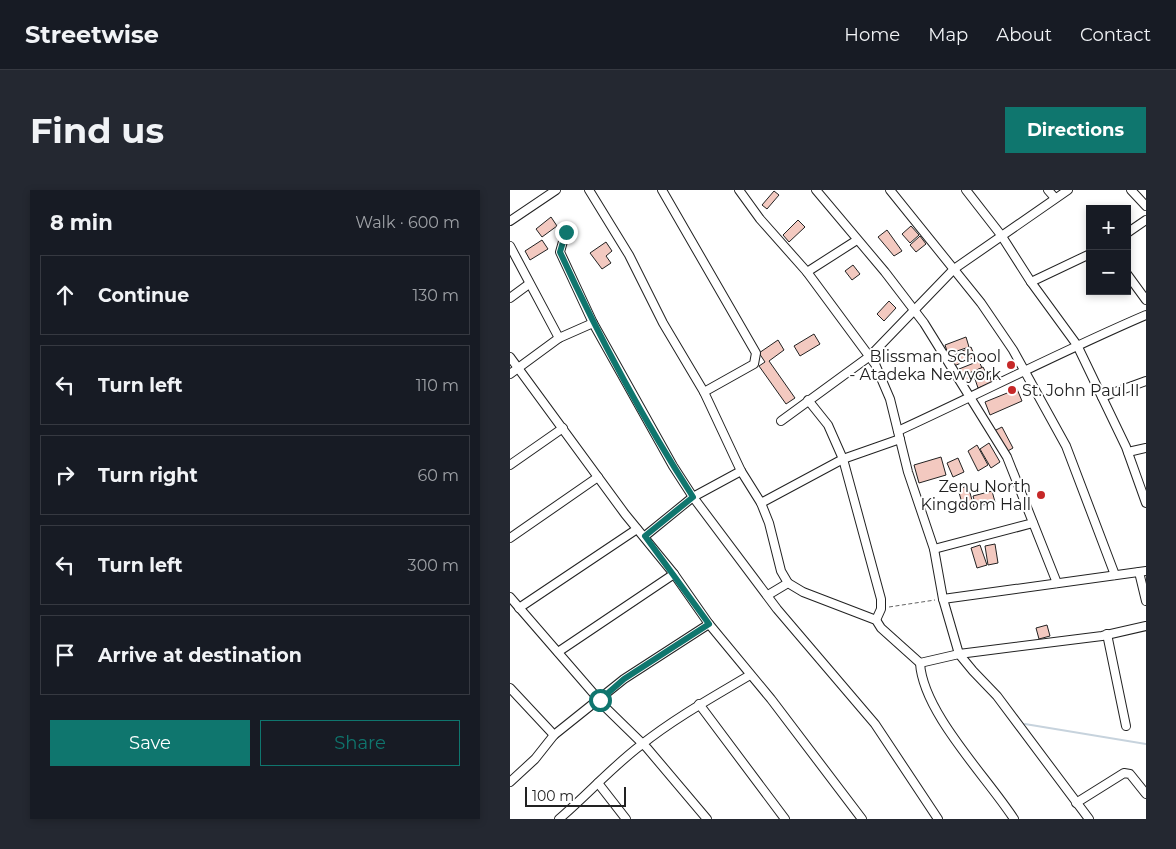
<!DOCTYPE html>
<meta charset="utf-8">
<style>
:root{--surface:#171b24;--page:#242831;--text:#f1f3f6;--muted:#9ea1a6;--line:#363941;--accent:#0f766e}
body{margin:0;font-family:Montserrat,sans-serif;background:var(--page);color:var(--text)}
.controls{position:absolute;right:15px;top:15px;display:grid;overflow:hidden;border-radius:0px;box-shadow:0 2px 8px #0003}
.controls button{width:45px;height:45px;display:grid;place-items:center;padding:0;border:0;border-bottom:1px solid var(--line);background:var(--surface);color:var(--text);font:25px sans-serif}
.scale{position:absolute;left:15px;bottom:12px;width:101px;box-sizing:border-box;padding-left:5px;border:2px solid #222;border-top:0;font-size:14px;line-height:18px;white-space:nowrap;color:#222;-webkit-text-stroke:4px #fff;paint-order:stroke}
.stop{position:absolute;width:15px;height:15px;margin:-11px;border:4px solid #0f766e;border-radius:50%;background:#fff}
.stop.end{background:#0f766e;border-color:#fff;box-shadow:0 1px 5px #0008}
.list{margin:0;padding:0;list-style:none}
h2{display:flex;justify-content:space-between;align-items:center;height:65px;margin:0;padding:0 20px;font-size:21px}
h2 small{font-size:16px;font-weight:400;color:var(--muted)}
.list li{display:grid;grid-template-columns:32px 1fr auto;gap:15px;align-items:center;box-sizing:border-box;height:80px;margin:0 10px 10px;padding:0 10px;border:1px solid var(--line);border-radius:0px}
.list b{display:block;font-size:19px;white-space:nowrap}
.list em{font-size:16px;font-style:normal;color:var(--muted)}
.actions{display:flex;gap:10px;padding:15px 20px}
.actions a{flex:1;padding:11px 0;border:1px solid var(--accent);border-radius:0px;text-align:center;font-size:18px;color:var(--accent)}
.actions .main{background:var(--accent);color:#fff}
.icon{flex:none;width:28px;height:28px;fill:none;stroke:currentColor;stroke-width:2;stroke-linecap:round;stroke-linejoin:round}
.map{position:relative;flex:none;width:636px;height:629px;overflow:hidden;border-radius:0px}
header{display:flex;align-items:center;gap:30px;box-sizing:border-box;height:70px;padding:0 25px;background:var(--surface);border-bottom:1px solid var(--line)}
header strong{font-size:24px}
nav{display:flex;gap:28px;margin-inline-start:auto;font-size:18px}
.intro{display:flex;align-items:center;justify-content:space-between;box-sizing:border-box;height:120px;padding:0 30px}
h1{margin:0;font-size:35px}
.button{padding:12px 22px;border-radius:0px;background:var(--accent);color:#fff;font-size:18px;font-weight:700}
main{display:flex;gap:30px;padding:0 30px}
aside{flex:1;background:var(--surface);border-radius:0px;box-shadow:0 2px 8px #0003}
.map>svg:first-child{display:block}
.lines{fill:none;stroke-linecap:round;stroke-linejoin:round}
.stream{stroke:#c7d3dd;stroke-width:2}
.building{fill:#f3c9c0;stroke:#222}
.minor-casing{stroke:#222;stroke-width:10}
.path{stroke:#646464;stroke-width:1;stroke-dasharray:4 2.5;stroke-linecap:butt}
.minor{stroke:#fff;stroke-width:8}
.route{stroke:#0f766e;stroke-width:6}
.poi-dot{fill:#c62828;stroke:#fff;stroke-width:2}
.labels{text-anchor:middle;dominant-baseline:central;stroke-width:4;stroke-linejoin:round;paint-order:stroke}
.poi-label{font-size:16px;fill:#222;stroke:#fff;text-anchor:end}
</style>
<header>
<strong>Streetwise</strong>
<nav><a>Home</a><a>Map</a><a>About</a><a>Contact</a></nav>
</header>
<div class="intro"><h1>Find us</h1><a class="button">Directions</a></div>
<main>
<aside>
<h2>8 min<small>Walk · 600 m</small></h2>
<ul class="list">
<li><svg class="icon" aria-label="ahead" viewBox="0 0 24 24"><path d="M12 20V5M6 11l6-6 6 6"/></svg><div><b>Continue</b></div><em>130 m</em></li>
<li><svg class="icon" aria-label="left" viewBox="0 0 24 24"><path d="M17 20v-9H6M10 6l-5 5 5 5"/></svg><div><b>Turn left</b></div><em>110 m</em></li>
<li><svg class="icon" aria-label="right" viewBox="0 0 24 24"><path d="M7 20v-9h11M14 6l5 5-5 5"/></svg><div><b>Turn right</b></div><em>60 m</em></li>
<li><svg class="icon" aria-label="left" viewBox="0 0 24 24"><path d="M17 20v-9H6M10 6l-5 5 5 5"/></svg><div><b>Turn left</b></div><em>300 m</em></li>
<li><svg class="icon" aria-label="arrive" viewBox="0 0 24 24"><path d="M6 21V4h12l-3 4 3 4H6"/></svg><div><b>Arrive at destination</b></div></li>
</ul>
<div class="actions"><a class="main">Save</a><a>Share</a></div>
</aside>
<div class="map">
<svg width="636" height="629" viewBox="0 0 636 629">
<rect width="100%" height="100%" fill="#fff"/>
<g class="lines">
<path class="stream" d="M515 534 636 554"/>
</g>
<g class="building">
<path d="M264 1 269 5 257 19 252 15Z"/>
<path d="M41 27 47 36 32 47 26 39Z"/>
<path d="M288 30 295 37 279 52 273 45Z"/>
<path d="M401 36 409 45 400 53 392 44Z"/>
<path d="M377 40 392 61 384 66 368 47Z"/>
<path d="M410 46 416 54 406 62 400 55Z"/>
<path d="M32 50 38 59 20 70 15 61Z"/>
<path d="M96 52 102 61 96 66 101 73 92 79 80 63Z"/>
<path d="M343 75 350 84 342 90 335 81Z"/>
<path d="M379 111 386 118 374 131 367 124Z"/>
<path d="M304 144 310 154 290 166 284 156Z"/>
<path d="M456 147 459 157 438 164 435 155Z"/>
<path d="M268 150 274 160 259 171 285 208 276 214 249 176 255 172 249 163Z"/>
<path d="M461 157 465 167 444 176 440 167Z"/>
<path d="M469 171 472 178 451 186 449 179Z"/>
<path d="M473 177 476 183 454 193 451 187Z"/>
<path d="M479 184 482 193 468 198 465 189Z"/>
<path d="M507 199 512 211 480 225 475 212Z"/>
<path d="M492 237 503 258 496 262 484 241Z"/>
<path d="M479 253 490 272 481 278 470 259Z"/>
<path d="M467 255 478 275 468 281 458 261Z"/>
<path d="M431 267 436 285 409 293 404 275Z"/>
<path d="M448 268 454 282 443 287 437 273Z"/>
<path d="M458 296 464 317 454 320 448 299Z"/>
<path d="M482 301 485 312 466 317 463 306Z"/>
<path d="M485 354 488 373 478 375 475 356Z"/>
<path d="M470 355 477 375 467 378 461 358Z"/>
<path d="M537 435 540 446 529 449 526 438Z"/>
</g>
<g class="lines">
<g class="minor-casing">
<g id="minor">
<path d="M79 0 119 65 153 133 194 202 231 281 251 313 259 333 271 381 278 393"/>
<path d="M152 0 246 163 244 174 194 202"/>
<path d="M229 0 250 29 297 82 365 174 380 209 398 282 424 359 433 409 449 464 463 481 487 506 579 629"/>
<path d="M306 0 375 82 414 133 497 267 547 393"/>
<path d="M380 0 471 113 503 160 556 256 605 385"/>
<path d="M456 0 491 45 521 92 567 155 616 257 636 313"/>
<path d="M538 0 545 8"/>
<path d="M621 0 636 16"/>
<path d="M0 31 46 0"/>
<path d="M56 41 50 62 83 133 163 276 183 307 267 419 365 534 428 629"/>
<path d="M617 43 636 30"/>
<path d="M0 56 49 148"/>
<path d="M297 82 347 50"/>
<path d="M617 84 636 110"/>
<path d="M521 92 580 64"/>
<path d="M0 108 19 94"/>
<path d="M0 167 115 324 164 384 199 434 261 509 352 629"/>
<path d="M0 184 49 148 83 133"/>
<path d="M592 207 636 191"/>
<path d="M298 210 318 235 333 269 371 409V419L366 430"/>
<path d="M271 231 360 166 444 79 558 0"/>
<path d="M388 241C471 203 552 161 636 125"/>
<path d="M618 262 636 258"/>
<path d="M0 275 53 238"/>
<path d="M251 313 333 269 390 249"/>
<path d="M135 346 183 307 231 281"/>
<path d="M0 348 88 287"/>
<path d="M424 359 523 333"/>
<path d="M629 382 636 411"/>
<path d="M258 405 278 393 293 402 366 430 371 438 410 473 449 464 592 446 636 436"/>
<path d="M0 407 97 519 137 558 197 629"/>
<path d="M433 409 636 381"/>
<path d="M9 418 127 339"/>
<path d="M597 444 616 536"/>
<path d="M48 462 164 384"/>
<path d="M410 473C413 523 477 587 504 629"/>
<path d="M0 498 44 545"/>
<path d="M189 514 275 629"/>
<path d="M0 592 25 569 44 545 114 489 199 434"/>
<path d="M88 593 116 629"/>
<path d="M566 613 614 583 620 584 636 604"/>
<path d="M49 629C77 605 102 577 131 555 165 528 203 507 240 485"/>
</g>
</g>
<path class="path" d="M379 417 425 410"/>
<use href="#minor" class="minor"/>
</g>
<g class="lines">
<path class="route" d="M56 42 50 62C89 147 133 229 183 307L135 346 199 434 114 489 90 510"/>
</g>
<g class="poi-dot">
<circle cx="501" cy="175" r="5"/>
<circle cx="502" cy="200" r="5"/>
<circle cx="531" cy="305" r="5"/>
</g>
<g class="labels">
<g class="poi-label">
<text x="491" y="166">Blissman School<tspan x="491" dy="18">- Atadeka Newyork</tspan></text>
<text x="512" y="200" text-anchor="start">St. John Paul II</text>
<text x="521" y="296">Zenu North<tspan x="521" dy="18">Kingdom Hall</tspan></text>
</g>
</g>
</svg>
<div class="controls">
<button>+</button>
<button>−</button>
</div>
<div class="scale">100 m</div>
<div class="stop" style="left:90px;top:510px"></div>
<div class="stop end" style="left:56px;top:42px"></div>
</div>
</main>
